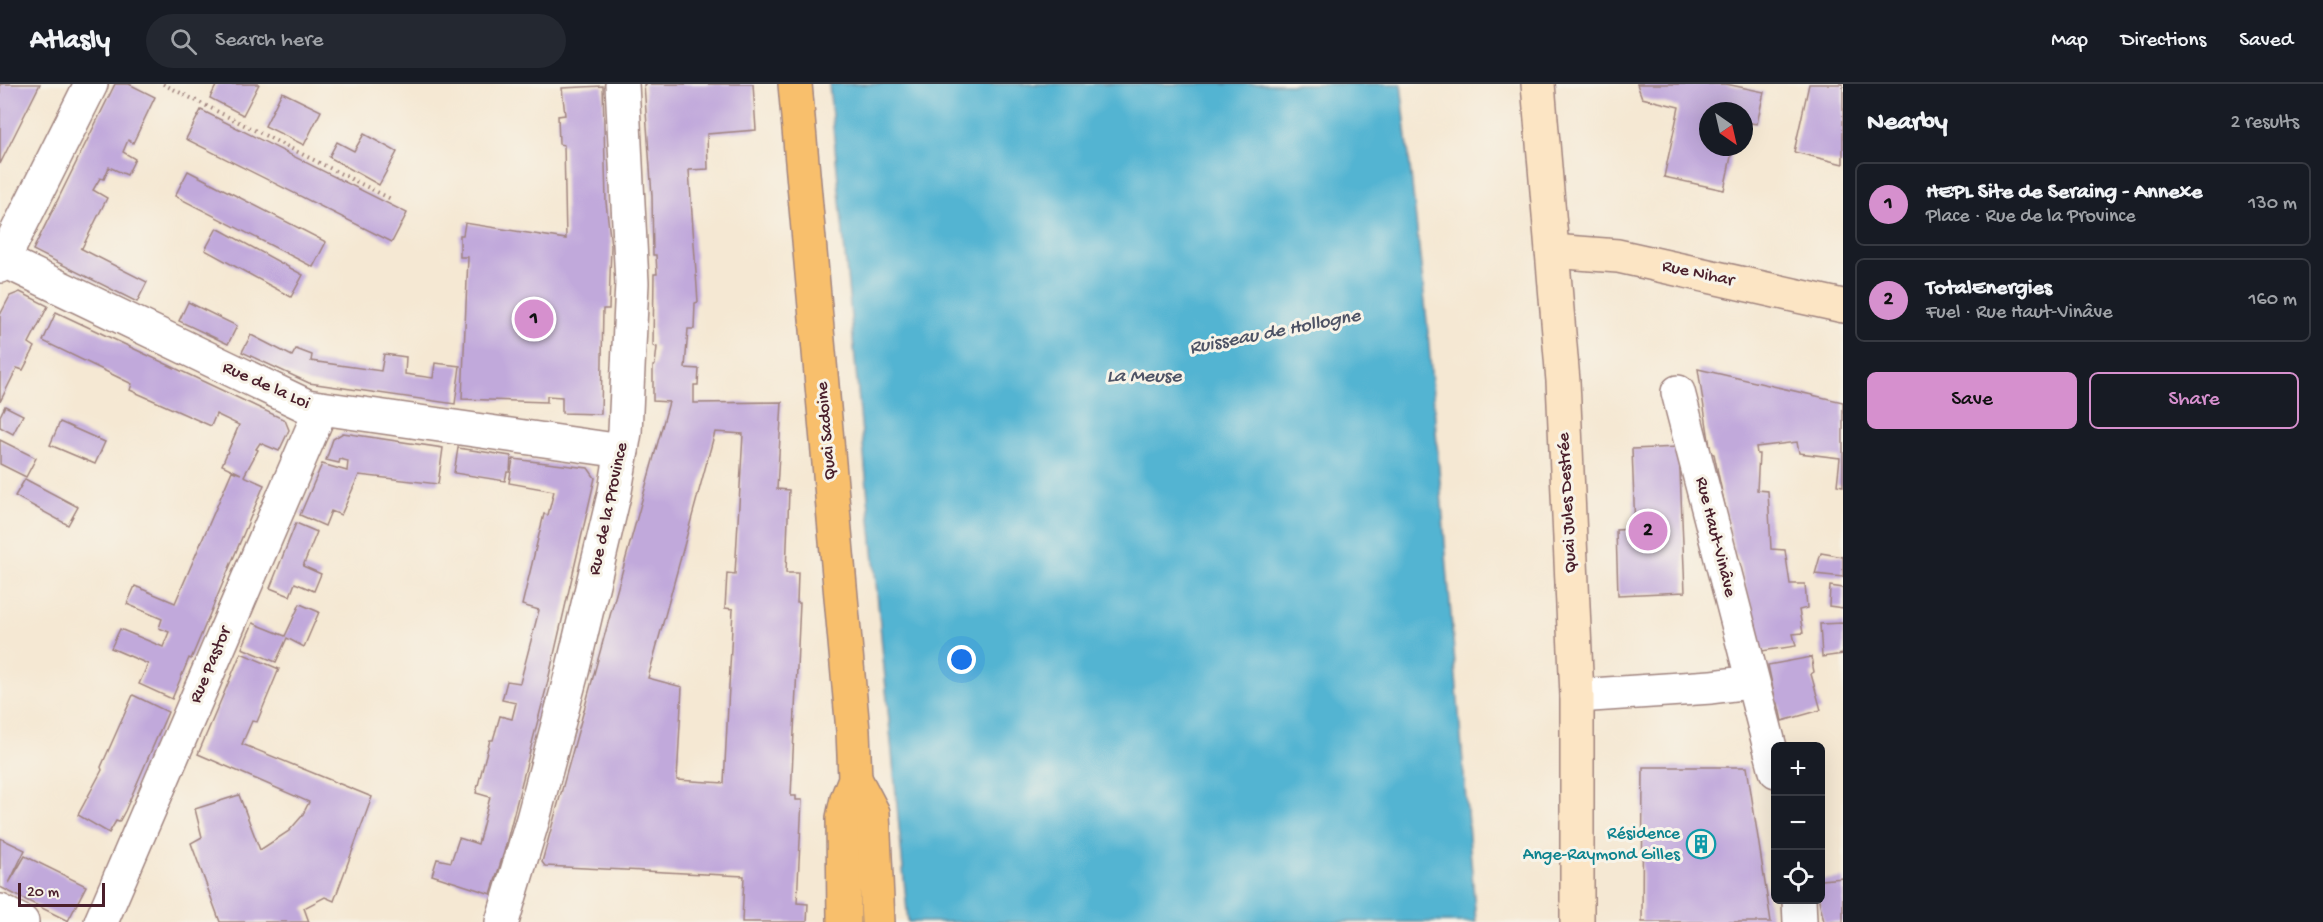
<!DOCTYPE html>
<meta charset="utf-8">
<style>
:root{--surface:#171b24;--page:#242831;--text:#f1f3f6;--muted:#9ea1a6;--line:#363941;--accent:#d690ce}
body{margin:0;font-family:"Gochi Hand",sans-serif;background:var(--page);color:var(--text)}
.controls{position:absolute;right:18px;bottom:18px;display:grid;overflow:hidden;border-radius:9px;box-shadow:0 6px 24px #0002}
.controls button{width:54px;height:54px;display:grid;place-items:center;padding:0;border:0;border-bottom:2px solid var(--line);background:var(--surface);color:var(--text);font:30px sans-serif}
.compass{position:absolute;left:1699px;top:18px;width:54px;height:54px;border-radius:50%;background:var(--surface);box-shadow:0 6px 24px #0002;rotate:146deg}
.scale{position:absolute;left:18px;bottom:15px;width:87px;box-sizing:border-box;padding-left:6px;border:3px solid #4a1f2b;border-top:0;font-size:16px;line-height:21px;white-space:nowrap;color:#4a1f2b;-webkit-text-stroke:4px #f7f3e8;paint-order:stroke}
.you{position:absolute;left:962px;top:576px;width:21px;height:21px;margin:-15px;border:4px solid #fff;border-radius:50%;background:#1a73e8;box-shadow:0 0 0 9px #1a73e833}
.badge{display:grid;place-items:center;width:39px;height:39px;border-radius:50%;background:var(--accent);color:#111;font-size:20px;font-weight:700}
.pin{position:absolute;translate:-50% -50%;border:3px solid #fff;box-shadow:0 2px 6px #0006}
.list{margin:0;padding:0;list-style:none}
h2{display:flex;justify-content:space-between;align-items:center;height:78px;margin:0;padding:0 24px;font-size:26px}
h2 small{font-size:20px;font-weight:400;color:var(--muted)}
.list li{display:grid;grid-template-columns:39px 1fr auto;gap:18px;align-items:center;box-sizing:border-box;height:84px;margin:0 12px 12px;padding:0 12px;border:2px solid var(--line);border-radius:9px}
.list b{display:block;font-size:22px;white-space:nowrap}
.list p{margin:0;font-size:20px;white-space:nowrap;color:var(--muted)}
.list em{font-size:20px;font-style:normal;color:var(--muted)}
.actions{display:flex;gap:12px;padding:18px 24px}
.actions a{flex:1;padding:14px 0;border:2px solid var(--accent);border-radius:9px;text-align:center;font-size:21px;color:var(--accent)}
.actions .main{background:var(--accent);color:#111}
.icon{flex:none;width:33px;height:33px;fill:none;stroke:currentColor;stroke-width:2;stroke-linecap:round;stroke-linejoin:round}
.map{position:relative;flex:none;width:1843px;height:838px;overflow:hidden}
header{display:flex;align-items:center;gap:36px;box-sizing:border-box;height:84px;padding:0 30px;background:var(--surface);border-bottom:2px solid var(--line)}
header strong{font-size:28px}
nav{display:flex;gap:33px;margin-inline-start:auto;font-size:21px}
.search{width:420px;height:54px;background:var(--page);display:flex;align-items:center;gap:15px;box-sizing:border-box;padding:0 21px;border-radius:33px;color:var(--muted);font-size:22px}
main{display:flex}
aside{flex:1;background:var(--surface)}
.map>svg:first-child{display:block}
.water{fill:#53b4d2;stroke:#4e6a7e;stroke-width:1.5}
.building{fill:#c1a9db;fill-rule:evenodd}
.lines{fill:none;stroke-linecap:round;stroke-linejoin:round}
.street-casing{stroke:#a0847f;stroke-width:36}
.secondary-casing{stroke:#a0847f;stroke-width:36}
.primary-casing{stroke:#a0847f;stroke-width:36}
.path{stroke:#a0847f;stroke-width:4;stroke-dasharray:1.5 4.5;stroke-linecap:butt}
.street{stroke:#fff;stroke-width:33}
.secondary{stroke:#fce5c4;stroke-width:33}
.primary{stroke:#f8bf6c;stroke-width:33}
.labels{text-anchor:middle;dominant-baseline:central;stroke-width:6;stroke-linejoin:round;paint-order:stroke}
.street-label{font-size:18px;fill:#4a1f2b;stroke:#f7f3e8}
.culture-label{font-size:18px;fill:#0d838f;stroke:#f7f3e8;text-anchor:end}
.water-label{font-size:20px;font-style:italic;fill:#4d5365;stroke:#f7f3e8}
</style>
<header>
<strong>Atlasly</strong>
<div class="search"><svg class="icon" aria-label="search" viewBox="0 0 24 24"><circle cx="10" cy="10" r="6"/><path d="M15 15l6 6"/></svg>Search here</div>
<nav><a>Map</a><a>Directions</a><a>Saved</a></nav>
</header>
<main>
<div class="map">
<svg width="1843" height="838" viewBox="0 0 1843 838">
<rect width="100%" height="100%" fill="#f7f3e8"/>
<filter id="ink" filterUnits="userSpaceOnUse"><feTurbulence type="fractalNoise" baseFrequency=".0167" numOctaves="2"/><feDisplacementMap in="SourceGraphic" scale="12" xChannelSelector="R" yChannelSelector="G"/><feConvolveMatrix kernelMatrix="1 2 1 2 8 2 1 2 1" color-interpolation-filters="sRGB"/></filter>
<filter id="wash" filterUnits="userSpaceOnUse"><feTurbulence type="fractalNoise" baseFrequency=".008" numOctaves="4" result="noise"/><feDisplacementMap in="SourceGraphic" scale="24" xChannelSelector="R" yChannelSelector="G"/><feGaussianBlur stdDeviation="1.35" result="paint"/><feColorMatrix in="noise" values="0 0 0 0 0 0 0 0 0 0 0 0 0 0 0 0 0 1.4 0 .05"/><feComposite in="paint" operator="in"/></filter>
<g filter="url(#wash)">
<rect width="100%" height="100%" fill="#f5e8d3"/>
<path class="water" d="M829 0H1401L1427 237 1476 838H908Z"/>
<g id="blocks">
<g class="building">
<path d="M0 0H40L0 80Z"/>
<path d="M115 0H129L155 13 133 59 128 56 123 68 135 75 127 91 109 83 104 95 100 94 93 106 107 114 82 164H80L147 198 137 218 33 166Z"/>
<path d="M217 0H259L243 31 210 14Z"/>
<path d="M644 0H753L756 46 707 50 708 85 689 86 698 218 695 219 694 245H688L685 284 699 285 698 301H694V319L782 318 777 405 789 406 786 489H798L797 519H800L791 712H796V716H802L797 819 808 820 807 838H742L744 792 545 782 542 778 669 318 653 317V282L655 281 657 263 653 262 654 190H657L656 171H653L652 112ZM715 348 743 350 735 490 727 489 725 524 733 525 724 699 677 696 682 603 648 594Z"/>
<path d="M1637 0H1726L1764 8 1757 40 1744 38V27H1708V63H1733L1724 106 1664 93 1679 23 1642 14Z"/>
<path d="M1809 0H1843V80L1794 68Z"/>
<path d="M603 2 606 118 611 162 609 225H603L601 330 562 329V313L547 312V318L462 315 468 173H460V151H463L465 139 566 155 564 61 559 60 558 32 565 31 562 4Z"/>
<path d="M282 8 321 27 304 61 265 42Z"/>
<path d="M201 26 407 129 392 158 186 55Z"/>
<path d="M364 50 397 68 379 101 329 73 337 58 354 67Z"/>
<path d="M188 87 326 158 313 183 175 112Z"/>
<path d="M217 144 303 191 291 213 205 166Z"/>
<path d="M20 208 48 222 29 259 35 263 23 286 17 284 0 318V231L10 212Z"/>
<path d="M188 218 237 242 228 260 179 237Z"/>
<path d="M56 228 285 336 289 346 279 367 260 359 256 365 258 366 244 392 264 401 191 575 189 574 172 615 139 600 148 580 111 564 120 545 163 563 169 548 159 544 162 535 127 520 135 502 175 519 232 387 241 390 222 381 239 341 216 330 211 342 130 306 132 300 43 257Z"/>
<path d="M251 251 292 272 296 265 312 271 311 277 381 287 384 270 406 273 405 290 433 294 435 279 460 282 455 320 309 299 242 268Z"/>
<path d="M1698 285 1843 318V402L1837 401 1840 374 1799 369 1797 358 1756 363 1757 370H1759L1757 406 1768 407 1771 465 1785 466 1790 500H1805L1807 524 1799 526 1803 549 1793 550 1796 562 1762 567 1737 470H1735L1714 370 1711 369Z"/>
<path d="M5 322 23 331 13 350 0 343V332Z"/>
<path d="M60 338 105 358 95 380 50 361Z"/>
<path d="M343 349 443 364 438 400 359 391 341 431 331 427 325 442 300 431 322 380 347 387 348 377 340 375 339 379 326 376 333 355Z"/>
<path d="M0 356 36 374 26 393 0 380Z"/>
<path d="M1679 363 1685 508 1618 511 1616 446 1635 445 1632 365Z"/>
<path d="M458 364 511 372 510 388H507L505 397 454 389Z"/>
<path d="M513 375 588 384 595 394 546 605 504 768 491 810 432 791 437 775 451 778 459 754 478 760 490 713 476 709 483 682 490 656H493L500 632 512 635 516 619 502 616 507 597 520 599 539 526 522 521 544 430 548 431 554 407 509 399Z"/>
<path d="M25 395 78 423 68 441 15 412Z"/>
<path d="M296 439 317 448 303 482 321 490 314 507 295 499 290 512 270 504Z"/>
<path d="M1821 469 1843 473V493L1815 490Z"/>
<path d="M1830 502 1843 504V524L1829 522Z"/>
<path d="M300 520 319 528 304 563 287 554 276 578 242 564 253 539 285 552Z"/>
<path d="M1843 539V570L1822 573 1820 540Z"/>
<path d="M241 569 279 585 257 638 252 637 242 660 372 713 334 817 325 813 304 824 309 838H220L191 759 202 753 195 725 239 711 260 766 289 747 302 732 309 718 198 670Z"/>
<path d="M1811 573 1814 588 1811 590 1821 626 1782 637 1778 619H1776L1768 581Z"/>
<path d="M133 611 168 628 125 727 119 738 116 737 109 749 78 731 102 686 101 683Z"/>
<path d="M1643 683H1747L1771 838H1642Z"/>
<path d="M0 754 25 766 9 799 25 772 86 802 68 837 0 803Z"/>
<path d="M1843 794V838H1824L1819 816 1821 796Z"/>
</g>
</g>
</g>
<g filter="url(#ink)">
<use href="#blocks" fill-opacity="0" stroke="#a0847f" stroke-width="1.5"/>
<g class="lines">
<g class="street-casing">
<g id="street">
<path d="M3 176 307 322 622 367"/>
<path d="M0 182 91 0"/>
<path d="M1678 308 1776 687"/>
<path d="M1577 612 1711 603 1751 598"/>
<path d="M1799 816 1800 838"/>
<path d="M0 827 22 838"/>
<path d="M101 838 321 325"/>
<path d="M502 838 533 735 572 588 615 407 625 348 632 199 622 0"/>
</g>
</g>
<g class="secondary-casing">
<g id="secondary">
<path d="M1538 0 1563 297 1577 612V838"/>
<path d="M1552 167 1618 172 1843 222"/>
</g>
</g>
<g class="primary-casing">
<g id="primary">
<path d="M795 0 853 647 855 695 847 715 843 734 844 838"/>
<path d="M855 695 873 729 878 838"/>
</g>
</g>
<path class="path" d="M163 0 391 115"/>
<use href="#street" class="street"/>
<use href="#secondary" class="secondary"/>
<use href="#primary" class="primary"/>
</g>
</g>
<defs>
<g id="building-ring" transform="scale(1.5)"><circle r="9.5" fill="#f7f3e8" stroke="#0f9aa8" stroke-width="1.5"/><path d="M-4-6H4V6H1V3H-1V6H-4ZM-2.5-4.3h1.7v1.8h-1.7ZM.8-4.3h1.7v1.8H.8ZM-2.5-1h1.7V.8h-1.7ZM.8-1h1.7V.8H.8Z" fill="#0f9aa8"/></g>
</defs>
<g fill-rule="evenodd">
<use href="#building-ring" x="1701" y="760"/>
</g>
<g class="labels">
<g class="street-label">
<text transform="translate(1698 190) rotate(12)">Rue Nihar</text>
<text transform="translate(266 302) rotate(24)">Rue de la Loi</text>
<text transform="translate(827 347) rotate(-95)">Quai Sadoine</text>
<text transform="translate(1568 419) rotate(-93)">Quai Jules Destrée</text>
<text transform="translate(609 425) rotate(-78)">Rue de la Province</text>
<text transform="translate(1715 453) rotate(76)">Rue Haut-Vinâve</text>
<text transform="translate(211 581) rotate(-67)">Rue Pastor</text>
</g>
<g class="culture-label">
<text x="1680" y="750">Résidence<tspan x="1680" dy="21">Ange-Raymond Gilles</tspan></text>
</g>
<g class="water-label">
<text transform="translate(1275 249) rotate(-11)">Ruisseau de Hollogne</text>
<text x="1144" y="293">La Meuse</text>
</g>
</g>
</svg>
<div class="controls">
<button>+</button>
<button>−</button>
<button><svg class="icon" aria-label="locate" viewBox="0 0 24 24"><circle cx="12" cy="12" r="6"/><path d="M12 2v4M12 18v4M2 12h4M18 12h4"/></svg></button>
</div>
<svg class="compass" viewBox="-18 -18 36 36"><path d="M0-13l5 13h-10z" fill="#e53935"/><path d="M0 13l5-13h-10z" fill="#9ea1a6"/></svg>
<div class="scale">20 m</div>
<div class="you"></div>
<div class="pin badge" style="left:534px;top:235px">1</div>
<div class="pin badge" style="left:1648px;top:447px">2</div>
</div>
<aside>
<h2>Nearby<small>2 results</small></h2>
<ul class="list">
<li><span class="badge">1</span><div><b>HEPL Site de Seraing - Annexe</b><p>Place · Rue de la Province</p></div><em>130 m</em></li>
<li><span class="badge">2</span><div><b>TotalEnergies</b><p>Fuel · Rue Haut-Vinâve</p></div><em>160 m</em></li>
</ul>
<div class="actions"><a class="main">Save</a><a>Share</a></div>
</aside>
</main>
